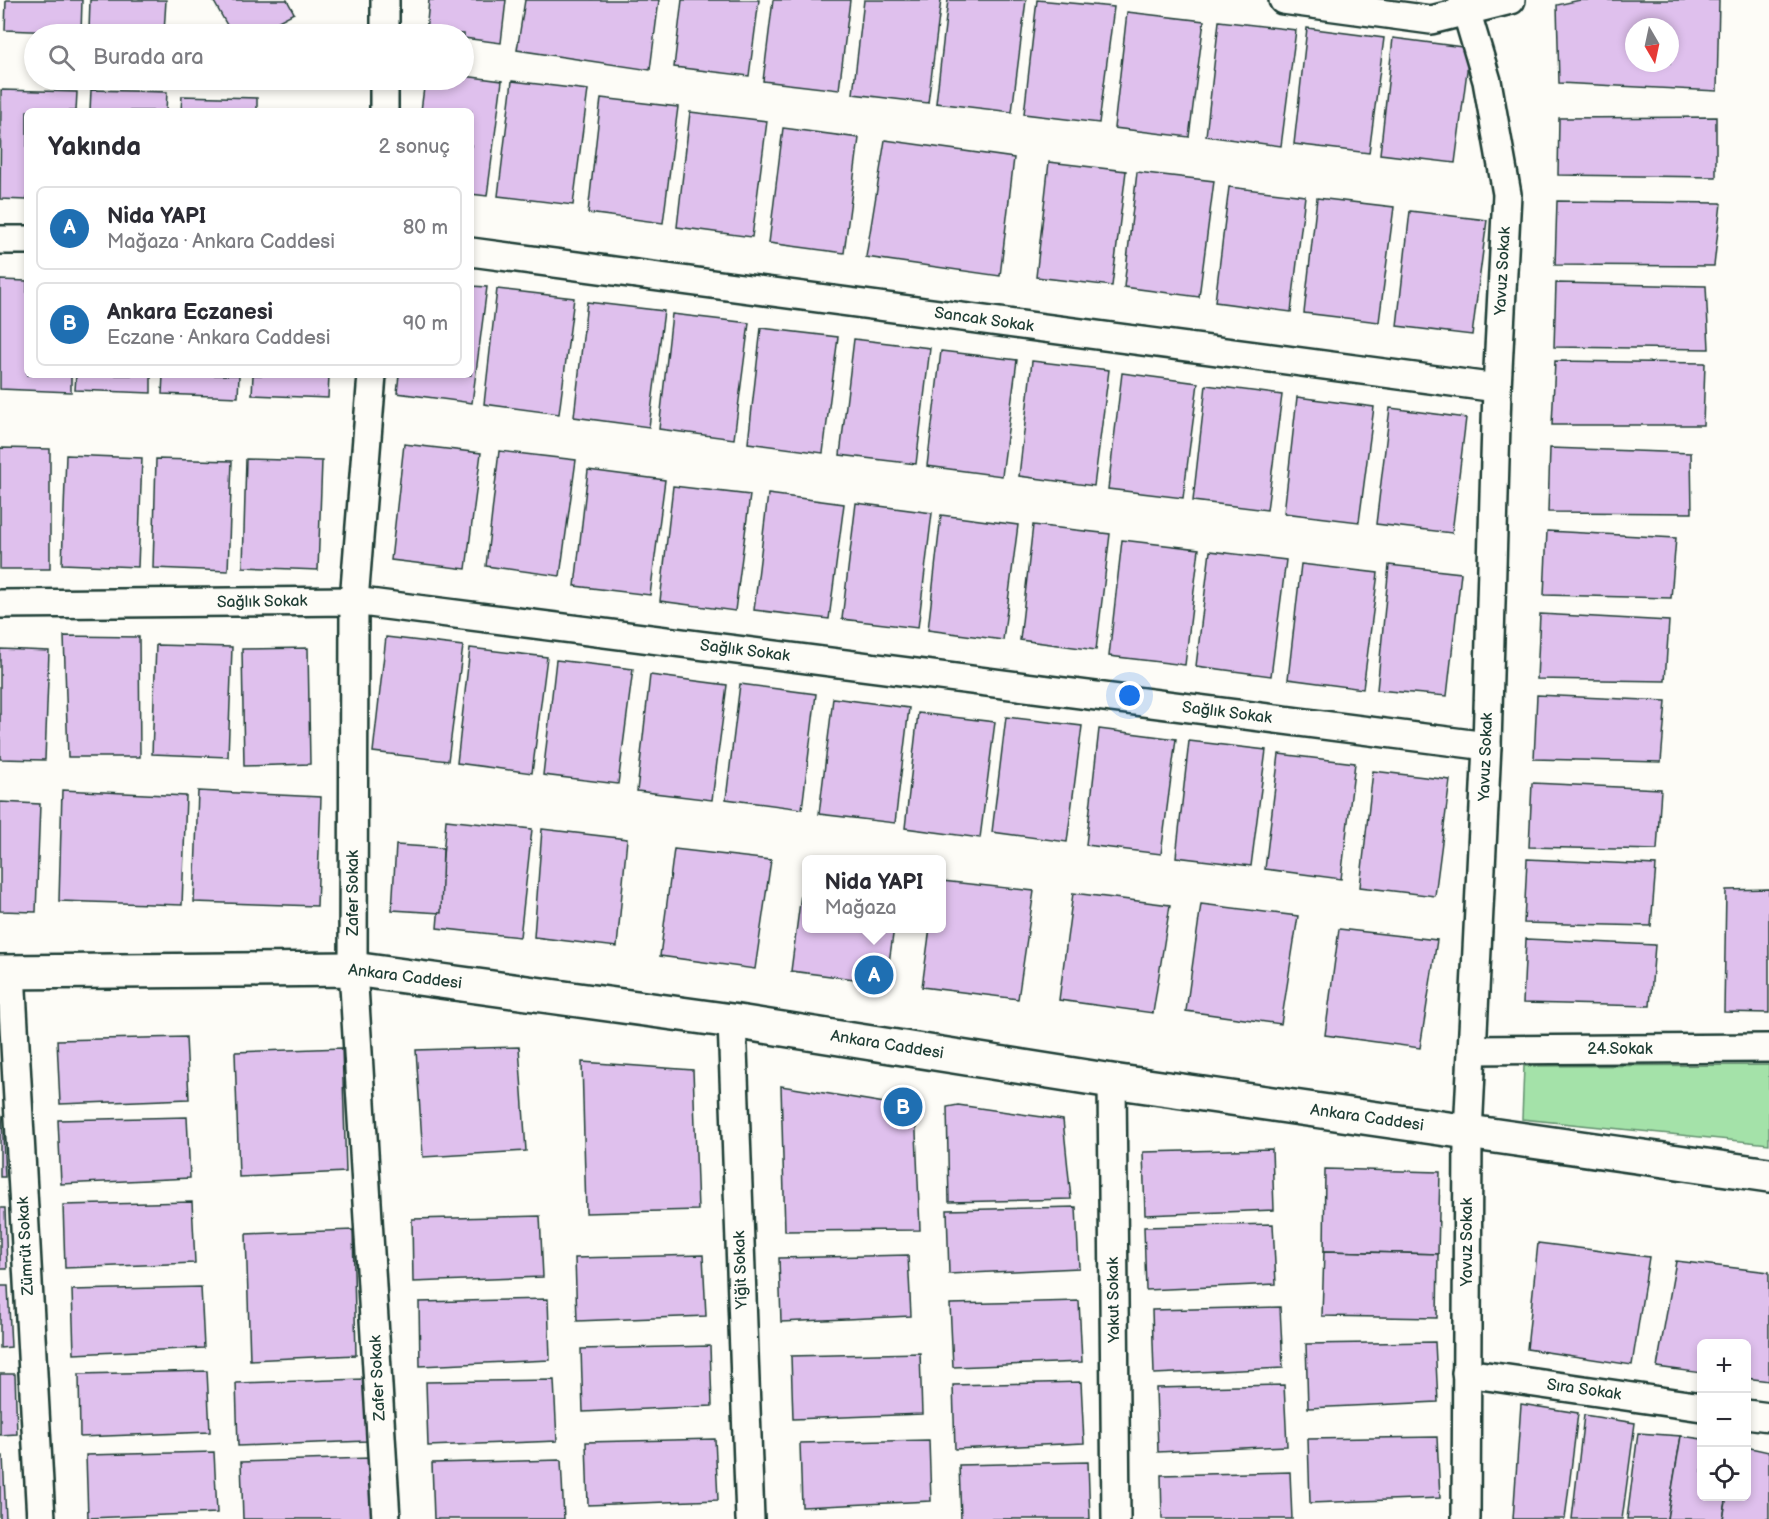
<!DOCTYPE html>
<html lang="tr">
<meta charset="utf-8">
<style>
:root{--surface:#fff;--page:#f2f2f3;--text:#2b2b33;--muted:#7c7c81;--line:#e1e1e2;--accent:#1f6fb2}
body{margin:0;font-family:"Balsamiq Sans",sans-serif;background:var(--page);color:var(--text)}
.controls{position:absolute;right:18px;bottom:18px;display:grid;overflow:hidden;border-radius:9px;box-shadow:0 3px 9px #0003}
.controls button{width:54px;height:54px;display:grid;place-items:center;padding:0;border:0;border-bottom:2px solid var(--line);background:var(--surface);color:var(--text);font:30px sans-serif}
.compass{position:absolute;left:1625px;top:18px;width:54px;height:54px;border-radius:50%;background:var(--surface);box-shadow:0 3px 9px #0003;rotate:171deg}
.you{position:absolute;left:1130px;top:696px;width:21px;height:21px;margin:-15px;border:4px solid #fff;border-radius:50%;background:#1a73e8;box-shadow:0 0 0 9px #1a73e833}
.badge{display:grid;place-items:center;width:39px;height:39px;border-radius:50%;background:var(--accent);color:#fff;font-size:20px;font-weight:700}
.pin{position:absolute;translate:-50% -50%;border:3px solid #fff;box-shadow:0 2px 6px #0006}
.popup{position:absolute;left:802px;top:855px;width:144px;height:78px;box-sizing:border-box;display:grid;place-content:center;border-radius:9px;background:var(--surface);filter:drop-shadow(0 2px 4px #0005);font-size:20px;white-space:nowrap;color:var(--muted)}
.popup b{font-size:22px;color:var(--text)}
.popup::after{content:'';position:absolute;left:50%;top:100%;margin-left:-12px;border:12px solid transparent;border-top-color:var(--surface)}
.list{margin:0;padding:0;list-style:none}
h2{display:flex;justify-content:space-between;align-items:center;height:78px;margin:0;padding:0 24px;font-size:26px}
h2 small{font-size:20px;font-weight:400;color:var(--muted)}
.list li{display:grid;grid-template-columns:39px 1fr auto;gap:18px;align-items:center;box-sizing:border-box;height:84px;margin:0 12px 12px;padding:0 12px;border:2px solid var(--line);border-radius:9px}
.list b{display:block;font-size:22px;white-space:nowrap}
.list p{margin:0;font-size:20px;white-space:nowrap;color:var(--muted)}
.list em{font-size:20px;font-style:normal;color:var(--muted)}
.icon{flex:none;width:33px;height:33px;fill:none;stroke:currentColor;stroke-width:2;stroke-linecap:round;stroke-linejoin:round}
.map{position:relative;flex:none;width:1769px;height:1519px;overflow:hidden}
.search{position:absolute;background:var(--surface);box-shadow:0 3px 9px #0003;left:24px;top:24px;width:450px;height:66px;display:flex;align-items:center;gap:15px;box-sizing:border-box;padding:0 21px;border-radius:33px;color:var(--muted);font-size:22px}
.panel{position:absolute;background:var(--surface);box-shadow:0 3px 9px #0003;left:24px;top:108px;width:450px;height:270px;border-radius:9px}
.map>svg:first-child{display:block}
.green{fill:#a4e2a9;stroke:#62906e;stroke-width:1.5}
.building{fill:#dfc0ed;stroke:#1f3d34;stroke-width:1.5;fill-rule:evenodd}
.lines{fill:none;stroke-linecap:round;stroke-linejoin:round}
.street-casing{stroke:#1f3d34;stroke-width:32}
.secondary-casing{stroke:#1f3d34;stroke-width:38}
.street{stroke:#fdfcf7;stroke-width:27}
.secondary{stroke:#fdfcf7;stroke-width:33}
.labels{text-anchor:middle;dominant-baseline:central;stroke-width:5;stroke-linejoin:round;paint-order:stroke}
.street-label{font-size:16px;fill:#1f3d34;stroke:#fdfcf7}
</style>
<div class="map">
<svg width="1769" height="1519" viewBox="0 0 1769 1519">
<rect width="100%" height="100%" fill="#fdfcf7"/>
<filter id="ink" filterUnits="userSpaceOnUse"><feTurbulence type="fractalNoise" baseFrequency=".0167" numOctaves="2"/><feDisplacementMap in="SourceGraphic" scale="12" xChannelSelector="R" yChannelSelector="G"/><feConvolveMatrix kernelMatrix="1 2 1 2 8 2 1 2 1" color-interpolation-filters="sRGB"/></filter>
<g filter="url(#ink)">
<path class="green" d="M1769 1065V1144L1522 1119 1524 1066Z"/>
<g class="building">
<path d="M6 0H82L81 33 5 30Z"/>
<path d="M90 0H166L164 33 89 31Z"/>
<path d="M213 0H287L294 13 254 34H232Z"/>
<path d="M429 0H506L501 43 464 38V34L426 33Z"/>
<path d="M525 0H659L650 70 517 50Z"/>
<path d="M682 0H759L749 76 674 67Z"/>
<path d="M773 0H850L839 90 763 81Z"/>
<path d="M864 0H941L928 103 853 94Z"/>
<path d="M948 0H1026L1012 112 936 103Z"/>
<path d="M1037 0 1114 7 1099 123 1024 114Z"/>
<path d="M1580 0H1719L1717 91 1559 83 1557 5ZM1634 27H1670V63H1634Z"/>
<path d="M1127 12 1204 21 1189 137 1114 128Z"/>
<path d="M1219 21 1296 30 1281 146 1206 136Z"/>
<path d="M1307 28 1384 38 1369 153 1294 144Z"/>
<path d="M1393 38 1470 48 1455 163 1380 154Z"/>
<path d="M464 76 502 81 487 196 471 194V111H421L425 80H464Z"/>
<path d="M512 81 588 90 573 205 498 196Z"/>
<path d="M1 90 77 92 76 111H27V200L0 199Z"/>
<path d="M91 90 167 92 166 111H90Z"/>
<path d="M182 96 257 98V111H181Z"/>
<path d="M601 98 678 107 663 223 588 213Z"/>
<path d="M690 112 767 121 752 237 677 227Z"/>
<path d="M1716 117V177L1558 175 1559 118Z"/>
<path d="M783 128 859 138 844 253 769 243Z"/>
<path d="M885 140 1014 158 1000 276 866 257Z"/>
<path d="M1049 162 1126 171 1112 286 1036 277Z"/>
<path d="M1137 172 1214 181 1199 297 1124 287Z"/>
<path d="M1229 187 1305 196 1291 312 1215 302Z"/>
<path d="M1317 198 1394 207 1379 322 1304 313Z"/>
<path d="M1557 201 1721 203 1714 266 1555 265Z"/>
<path d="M1410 211 1487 220 1472 335 1397 326Z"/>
<path d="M0 280 27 281V375H71V392L0 389Z"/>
<path d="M1556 283 1706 286 1709 349 1554 347Z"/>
<path d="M471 286 487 287 472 403 397 393 399 375H471Z"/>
<path d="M497 289 574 298 559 414 484 404Z"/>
<path d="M587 302 664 311 649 427 574 417Z"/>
<path d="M672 314 749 323 734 439 659 429Z"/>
<path d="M761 328 838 337 823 453 748 443Z"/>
<path d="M854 339 930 348 916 464 840 455Z"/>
<path d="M941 351 1017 360 1002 476 927 466Z"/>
<path d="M1032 361 1109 370 1094 486 1019 476Z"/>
<path d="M1555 361 1705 363 1703 425H1552Z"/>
<path d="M1122 373 1198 383 1183 498 1108 489Z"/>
<path d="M76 375H151V393L75 390Z"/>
<path d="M163 375H239L238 397 162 394Z"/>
<path d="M253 375H329L328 398 252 395Z"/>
<path d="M1206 385 1282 395 1267 510 1193 501Z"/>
<path d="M1297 397 1374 407 1359 522 1284 513Z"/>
<path d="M1390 408 1466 418 1452 533 1376 524Z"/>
<path d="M404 444 481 453 466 569 391 560Z"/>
<path d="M0 448 50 449V569H0Z"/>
<path d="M1550 448 1691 453 1692 513 1548 512Z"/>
<path d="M499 451 576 460 560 576 486 566Z"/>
<path d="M66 455 142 458 138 567 62 564Z"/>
<path d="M156 459 232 461 228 571 153 568Z"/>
<path d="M246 459 322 461 318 570 243 567Z"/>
<path d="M588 470 665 480 650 595 575 586Z"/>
<path d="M673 486 750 495 735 611 660 601Z"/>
<path d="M768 494 844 504 829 619 754 610Z"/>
<path d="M856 503 932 513 918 628 842 619Z"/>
<path d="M941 515 1018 525 1003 640 928 630Z"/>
<path d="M1033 525 1110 534 1096 650 1020 640Z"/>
<path d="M1547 531 1676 538 1671 598 1544 595Z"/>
<path d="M1122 540 1199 549 1185 665 1109 656Z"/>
<path d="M1210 551 1286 560 1271 676 1196 666Z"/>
<path d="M1301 564 1378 573 1363 689 1288 679Z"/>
<path d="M1389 565 1461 573 1447 696 1377 690Z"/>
<path d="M1540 614 1669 621 1665 681 1537 679Z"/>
<path d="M64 636 139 637 140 757H68Z"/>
<path d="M386 637 463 646 448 761 373 752Z"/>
<path d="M156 645 232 647 228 757 152 754Z"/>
<path d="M308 648 310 764 244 766 242 649Z"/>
<path d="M470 648 547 657 532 773 457 763Z"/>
<path d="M0 649 49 651 45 760 0 759Z"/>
<path d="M556 660 633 669 618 784 543 775Z"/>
<path d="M650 675 727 685 712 800 637 791Z"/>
<path d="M740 684 816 694 802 809 726 799Z"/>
<path d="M1537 695 1666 701 1661 762 1534 759Z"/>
<path d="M833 698 909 708 895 823 819 814Z"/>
<path d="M918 713 995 722 980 838 905 828Z"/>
<path d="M1006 717 1082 726 1067 842 992 832Z"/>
<path d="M1099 729 1176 739 1161 854 1086 845Z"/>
<path d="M1189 741 1266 750 1251 866 1176 857Z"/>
<path d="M1279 754 1355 763 1341 879 1265 869Z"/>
<path d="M1373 771 1450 780 1435 896 1360 887Z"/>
<path d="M1532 783 1661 789 1657 850 1529 847Z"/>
<path d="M62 790 186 796 182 905 59 901Z"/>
<path d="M198 791 321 797 317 906 194 902Z"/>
<path d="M0 802 40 804 36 912 0 911Z"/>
<path d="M446 820 532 829 520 937 437 928Z"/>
<path d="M542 829 627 839 617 947 534 937Z"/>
<path d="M396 845 443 848 441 913 392 910Z"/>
<path d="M674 849 771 860 755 969 660 956Z"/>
<path d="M1527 859 1656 865 1651 926 1524 923Z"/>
<path d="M805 864 806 928H894L886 983 791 971Z"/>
<path d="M942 881 1034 891 1018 999 922 987 930 928H942Z"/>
<path d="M1769 889V1013L1724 1012 1726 890Z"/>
<path d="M1073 893 1170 905 1153 1013 1059 1000Z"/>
<path d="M1201 904 1298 916 1281 1024 1186 1011Z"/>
<path d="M1339 929 1437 940 1420 1048 1325 1035Z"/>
<path d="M1526 939 1655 945 1650 1006 1523 1003Z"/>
<path d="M186 1037 189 1099 60 1104 57 1040Z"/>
<path d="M519 1047 526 1151 423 1157 416 1050Z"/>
<path d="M342 1048 346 1172 239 1177 235 1052Z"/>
<path d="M582 1062 693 1070 698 1210 586 1213Z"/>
<path d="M781 1086 915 1108 920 1230 785 1231Z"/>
<path d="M958 1105 1063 1120 1071 1199 949 1202 947 1107Z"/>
<path d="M0 1116H2L5 1177H0Z"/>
<path d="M187 1117 190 1178 61 1184 58 1120Z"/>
<path d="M1272 1149 1274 1210 1145 1215 1143 1152Z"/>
<path d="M1325 1169 1440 1172 1438 1254 1324 1251Z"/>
<path d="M192 1202 195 1263 65 1268 63 1205Z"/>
<path d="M1076 1207 1079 1268 949 1274 947 1210Z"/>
<path d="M0 1208H5L7 1269H0Z"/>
<path d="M540 1216 543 1277 413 1282 412 1219Z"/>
<path d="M1273 1224 1276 1284 1146 1290 1144 1227Z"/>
<path d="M353 1230 356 1355 250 1360 246 1234Z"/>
<path d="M1538 1243 1649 1257 1632 1365 1527 1349Z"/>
<path d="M1324 1251 1438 1254 1437 1318 1322 1316Z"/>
<path d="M703 1255 706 1316 577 1321 575 1258Z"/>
<path d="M908 1255 911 1316 781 1322 779 1258Z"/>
<path d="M1676 1261 1769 1272V1381L1746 1378V1344H1702V1373L1657 1367Z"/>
<path d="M0 1286H8L11 1347 0 1348Z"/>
<path d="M201 1287 204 1348 74 1354 72 1290Z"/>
<path d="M548 1299 550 1360 420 1366 419 1302Z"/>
<path d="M1079 1301 1082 1362 953 1367 950 1304Z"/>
<path d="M1280 1307 1283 1368 1154 1374 1152 1310Z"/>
<path d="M1435 1342 1438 1402 1308 1408 1306 1344Z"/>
<path d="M710 1346 712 1406 583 1412 581 1349Z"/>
<path d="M920 1353 922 1414 793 1419 791 1356Z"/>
<path d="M207 1371 210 1432 80 1437 79 1374Z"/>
<path d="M0 1374H15L17 1434 0 1435Z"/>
<path d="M364 1379 367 1441 238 1446 236 1383Z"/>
<path d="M554 1380 557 1441 428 1446 426 1382Z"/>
<path d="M1081 1382 1084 1443 955 1449 953 1385Z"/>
<path d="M1284 1385 1287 1446 1158 1452 1156 1388Z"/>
<path d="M1521 1404 1578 1413 1565 1519H1513Z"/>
<path d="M1584 1415 1635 1423 1622 1519H1572Z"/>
<path d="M1638 1433 1681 1436 1667 1519H1627Z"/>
<path d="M1681 1436 1702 1439V1496H1727L1723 1519H1667Z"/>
<path d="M1437 1437 1440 1498 1310 1503 1308 1439Z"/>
<path d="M715 1439 718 1500 588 1505 586 1442Z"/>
<path d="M929 1440 931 1501 802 1507 800 1443Z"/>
<path d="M1746 1447 1769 1452V1519H1723L1727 1496H1746Z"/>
<path d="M214 1452 217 1513 88 1518 86 1455Z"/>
<path d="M0 1456H3L6 1519H0Z"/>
<path d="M370 1458 373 1519H243L241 1462Z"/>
<path d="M561 1460 564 1519H434L432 1463Z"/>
<path d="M1088 1462 1090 1519H961L959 1465Z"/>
<path d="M1290 1472 1292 1519H1162L1161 1475Z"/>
</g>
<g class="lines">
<g class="street-casing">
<g id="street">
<path d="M1283 0 1431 20 1511 0"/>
<path d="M1463 0 1487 81 1507 194 1497 388 1487 746 1468 1133 1466 1519"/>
<path d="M385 34V0"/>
<path d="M384 111V80"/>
<path d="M0 240H27"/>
<path d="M471 252 1497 388"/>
<path d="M372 375 354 601 353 969 386 1519"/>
<path d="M0 604 354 601 1487 746"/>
<path d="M11 972 41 1519"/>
<path d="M732 1021 750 1519"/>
<path d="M1472 1050 1769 1048"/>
<path d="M1112 1081 1116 1519"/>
<path d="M1466 1373 1702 1407"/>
<path d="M1746 1414 1769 1417"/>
</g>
</g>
<g class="secondary-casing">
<path id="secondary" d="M0 972 353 969 732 1021 1112 1081 1769 1175"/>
</g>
<use href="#street" class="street"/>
<use href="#secondary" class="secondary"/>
</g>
</g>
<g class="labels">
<g class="street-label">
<text transform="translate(1503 271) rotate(-87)">Yavuz Sokak</text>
<text transform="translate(984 320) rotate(8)">Sancak Sokak</text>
<text transform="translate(262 602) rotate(-1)">Sağlık Sokak</text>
<text transform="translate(745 651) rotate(7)">Sağlık Sokak</text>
<text transform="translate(1227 713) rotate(7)">Sağlık Sokak</text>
<text transform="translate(1486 757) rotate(-88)">Yavuz Sokak</text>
<text transform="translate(353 893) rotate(-90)">Zafer Sokak</text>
<text transform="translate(405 977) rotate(7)">Ankara Caddesi</text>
<text transform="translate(887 1045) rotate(9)">Ankara Caddesi</text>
<text x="1620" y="1049">24.Sokak</text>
<text transform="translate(1367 1118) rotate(8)">Ankara Caddesi</text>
<text transform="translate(1467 1242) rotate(-90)">Yavuz Sokak</text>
<text transform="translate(26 1246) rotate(-93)">Zümrüt Sokak</text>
<text transform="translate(741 1270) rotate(-92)">Yiğit Sokak</text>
<text transform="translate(1114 1300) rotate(-91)">Yakut Sokak</text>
<text transform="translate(378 1378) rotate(-93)">Zafer Sokak</text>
<text transform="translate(1584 1390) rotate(8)">Sıra Sokak</text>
</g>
</g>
</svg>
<div class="controls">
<button>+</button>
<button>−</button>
<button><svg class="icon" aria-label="locate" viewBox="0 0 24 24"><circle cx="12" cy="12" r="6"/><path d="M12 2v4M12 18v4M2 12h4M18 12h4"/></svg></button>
</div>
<svg class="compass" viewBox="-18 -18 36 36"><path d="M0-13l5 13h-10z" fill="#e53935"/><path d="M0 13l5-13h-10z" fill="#7c7c81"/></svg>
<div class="you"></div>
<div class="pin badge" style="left:874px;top:975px">A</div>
<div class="popup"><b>Nida YAPI</b>Mağaza</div>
<div class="pin badge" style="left:903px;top:1107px">B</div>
<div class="search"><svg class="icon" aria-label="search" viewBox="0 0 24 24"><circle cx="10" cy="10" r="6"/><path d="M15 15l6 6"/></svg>Burada ara</div>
<section class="panel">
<h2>Yakında<small>2 sonuç</small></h2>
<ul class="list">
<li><span class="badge">A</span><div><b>Nida YAPI</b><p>Mağaza · Ankara Caddesi</p></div><em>80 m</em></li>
<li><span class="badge">B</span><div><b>Ankara Eczanesi</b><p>Eczane · Ankara Caddesi</p></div><em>90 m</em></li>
</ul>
</section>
</div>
